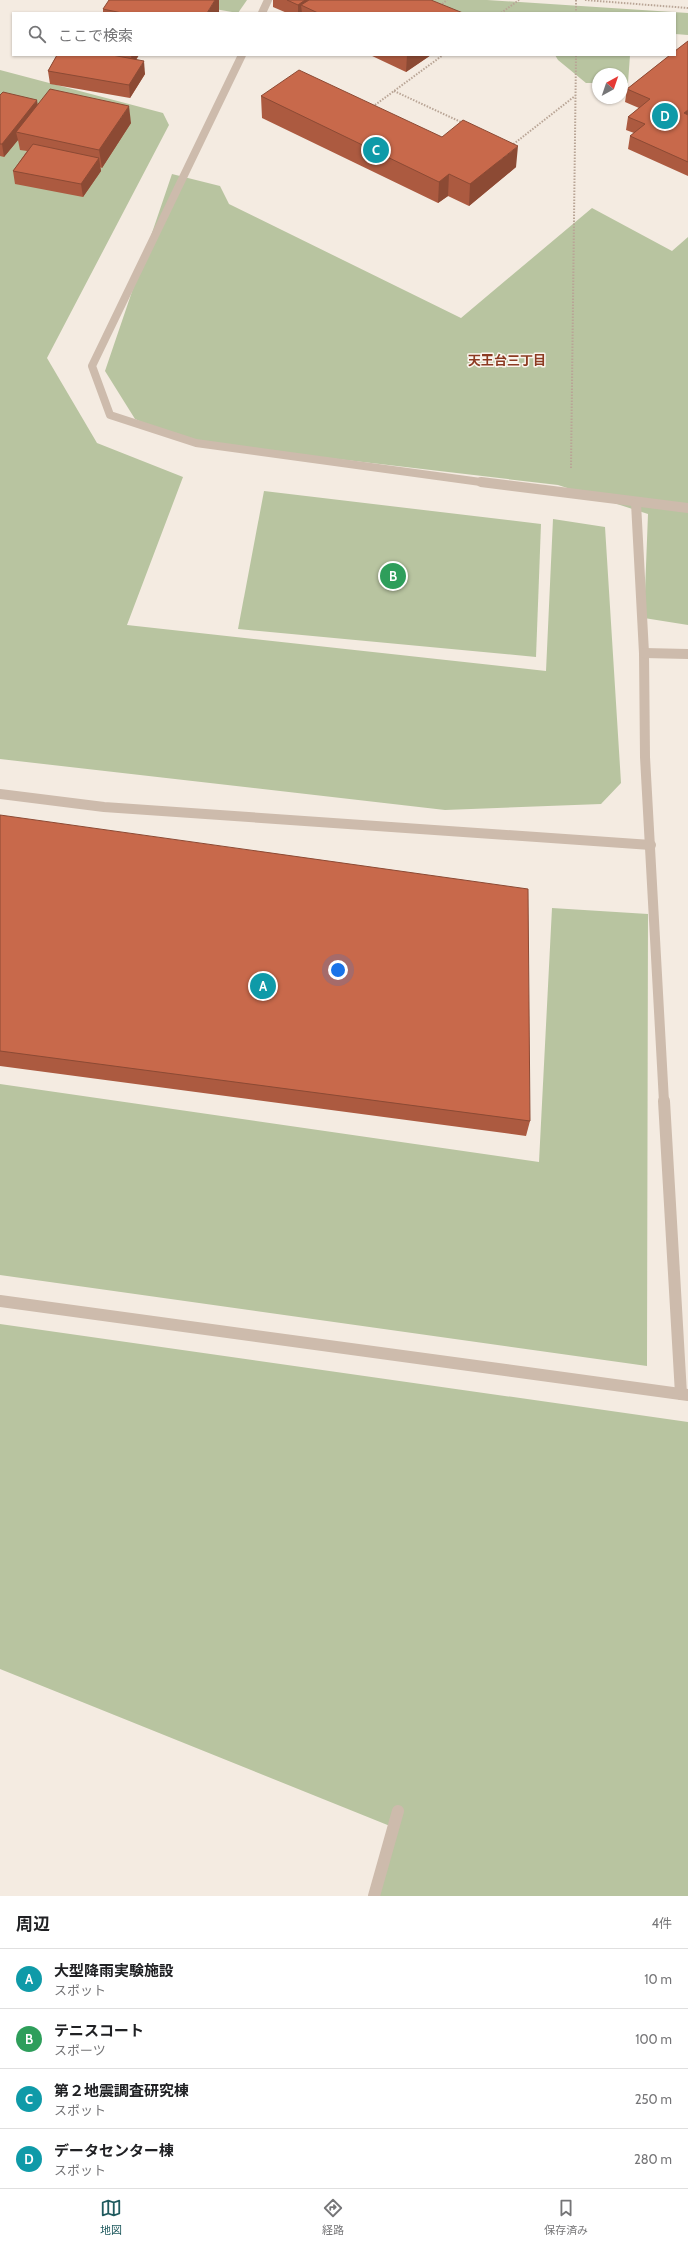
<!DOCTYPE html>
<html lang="ja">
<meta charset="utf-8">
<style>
:root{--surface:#fff;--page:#f2f2f2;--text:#202124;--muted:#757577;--line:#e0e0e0;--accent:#1f5a5e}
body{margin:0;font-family:Cabin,"Noto Sans JP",sans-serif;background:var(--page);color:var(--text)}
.compass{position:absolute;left:592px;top:68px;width:36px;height:36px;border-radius:50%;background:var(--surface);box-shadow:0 1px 3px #0004;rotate:40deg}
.you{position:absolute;left:338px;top:970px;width:14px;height:14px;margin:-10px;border:3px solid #fff;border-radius:50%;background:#1a73e8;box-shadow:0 0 0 6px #1a73e833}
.badge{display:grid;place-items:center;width:26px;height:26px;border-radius:50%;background:var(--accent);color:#fff;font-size:13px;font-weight:700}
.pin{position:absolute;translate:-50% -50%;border:2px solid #fff;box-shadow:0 1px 4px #0006}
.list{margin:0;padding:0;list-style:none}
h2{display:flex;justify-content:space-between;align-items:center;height:52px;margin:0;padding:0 16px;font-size:17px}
h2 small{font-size:13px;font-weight:400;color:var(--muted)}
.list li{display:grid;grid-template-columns:26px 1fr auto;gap:12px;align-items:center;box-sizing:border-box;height:60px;padding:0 16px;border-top:1px solid var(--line)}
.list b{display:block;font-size:15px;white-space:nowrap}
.list p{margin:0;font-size:13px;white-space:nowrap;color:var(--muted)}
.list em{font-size:13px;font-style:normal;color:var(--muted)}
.icon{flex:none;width:22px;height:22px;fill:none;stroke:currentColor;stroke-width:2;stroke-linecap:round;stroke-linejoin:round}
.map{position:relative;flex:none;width:688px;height:1896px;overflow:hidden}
.search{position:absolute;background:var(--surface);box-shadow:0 1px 3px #0004;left:12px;right:12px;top:12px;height:44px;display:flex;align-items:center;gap:10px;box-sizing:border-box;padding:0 14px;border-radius:0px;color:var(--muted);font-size:15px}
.sheet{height:292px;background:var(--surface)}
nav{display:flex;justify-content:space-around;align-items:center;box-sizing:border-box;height:56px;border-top:1px solid var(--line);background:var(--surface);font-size:11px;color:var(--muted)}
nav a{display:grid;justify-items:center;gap:2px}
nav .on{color:var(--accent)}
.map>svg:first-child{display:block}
.green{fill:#b8c4a0}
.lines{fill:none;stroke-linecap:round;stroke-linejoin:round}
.path{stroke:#b9a596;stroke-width:2;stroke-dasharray:1.5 1.5;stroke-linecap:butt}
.minor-far2{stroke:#cdbbac;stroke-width:8}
.minor-far1{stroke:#cdbbac;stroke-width:10}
.minor{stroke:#cdbbac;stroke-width:12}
.wall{fill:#ac5a40}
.shaded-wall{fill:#8c4a34}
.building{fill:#c8694b;stroke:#8c4a34}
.labels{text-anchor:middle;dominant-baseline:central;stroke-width:3;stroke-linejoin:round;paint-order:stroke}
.far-neighbourhood-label{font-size:13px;font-weight:bold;fill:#8c3b22;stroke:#fbf5ee}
</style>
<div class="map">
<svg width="688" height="1896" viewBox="0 0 688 1896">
<rect width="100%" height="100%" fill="#f4ebe1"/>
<g class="green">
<path d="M162 0H247L238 13Z"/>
<path d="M378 0H487L688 13V35L675 34V13H427Z"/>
<path d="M555 55H630L628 83H622V74H598V83H586L558 60Z"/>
<path d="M0 70 163 113 169 125 47 358 97 443 183 477 127 625 546 671 553 519 605 527 621 783 601 804 445 810 0 759Z"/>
<path d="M172 174 220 186 229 204 461 318 592 208 672 251 688 237V625L644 618 648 514 558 485 183 441 135 419 105 371Z"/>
<path d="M264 491 541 524 536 657 238 629Z"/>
<path d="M552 908 648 914 647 1366 0 1275V1084L539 1162Z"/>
<path d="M0 1324 688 1422V1896H376L395 1828 0 1669Z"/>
</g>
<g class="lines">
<g class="path">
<path d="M576 0V13"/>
<path d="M585 0 688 8"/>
<path d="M440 6 447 0"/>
<path d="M501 13 519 0"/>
<path d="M394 91 463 123"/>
<path d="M375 105 443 55"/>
<path d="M511 146 575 96"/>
<path d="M571 468 576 55"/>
</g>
<g class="minor-far2">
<path d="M262 13 268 0"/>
<path d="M242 55 92 366 110 415 196 443 488 483"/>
</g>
<g class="minor-far1">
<path d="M481 482 688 508"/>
<path d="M636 503 644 653 645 757 664 1102"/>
<path d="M644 653 688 654"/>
<path d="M0 794 104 807 651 845"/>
</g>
<g class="minor">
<path d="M664 1101 681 1394"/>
<path d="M0 1301 688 1395"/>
<path d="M374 1896 398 1811"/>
</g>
</g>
<g class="wall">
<path d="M273 0H391L463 13H287L273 7Z"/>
<path d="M103 9 220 12 219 13H103Z"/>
<path d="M688 41V176L628 149 630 136 634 133 626 130 628 117 639 108 625 102 627 89Z"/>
<path d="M57 55H139L136 60 145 74 130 98 50 84 48 71Z"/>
<path d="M370 55H431L406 72Z"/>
<path d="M0 95 38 105 131 123 102 168 100 167 101 171 83 197 15 184 13 171 27 151 20 150 18 140 4 157 0 156Z"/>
<path d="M261 96 516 167 469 206 448 196 438 203 262 118Z"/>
<path d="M0 815 530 1121 526 1136 0 1066Z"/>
</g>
<g class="shaded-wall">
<path d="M215 0H219V13H207Z"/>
<path d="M305 0H326L301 5 302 13H298V5Z"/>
<path d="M131 55H139L132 65Z"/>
<path d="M407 55H431L406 72Z"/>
<path d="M144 61 145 74 130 98 129 85Z"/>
<path d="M37 100 39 112 16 132 18 140 4 157 2 144Z"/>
<path d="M129 106 131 123 102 168 99 150Z"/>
<path d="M688 110V121L684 113Z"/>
<path d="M518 146 516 167 469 206 470 184Z"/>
<path d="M99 158 101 171 83 197 81 184Z"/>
<path d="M449 174 448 196 438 203 439 182Z"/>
</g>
<g class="building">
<path d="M109 0H215L207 13H122L103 9Z"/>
<path d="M287 0H305L298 5Z"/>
<path d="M309 0H431L463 13H318L301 5Z"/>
<path d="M688 41V110L684 113 688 115V162L630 136 645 124 628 117 650 99 627 89 670 55H675V51Z"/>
<path d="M57 55H112L144 61 129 85 48 71Z"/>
<path d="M299 70 442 137 463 120 518 146 470 184 449 174 439 182 261 96Z"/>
<path d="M50 89 129 106 99 150 16 132Z"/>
<path d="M3 92 37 100 2 144H0V95Z"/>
<path d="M33 144 99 158 81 184 13 171Z"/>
<path d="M0 815 528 889 530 1121 0 1051Z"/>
</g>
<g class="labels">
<g class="far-neighbourhood-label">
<text x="507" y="360">天王台三丁目</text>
</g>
</g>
</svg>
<svg class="compass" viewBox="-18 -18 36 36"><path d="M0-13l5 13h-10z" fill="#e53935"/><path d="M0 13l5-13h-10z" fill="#757577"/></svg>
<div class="you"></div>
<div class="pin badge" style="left:263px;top:986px;background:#0f9aa8">A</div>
<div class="pin badge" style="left:393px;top:576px;background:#2e9e5b">B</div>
<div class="pin badge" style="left:376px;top:150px;background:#0f9aa8">C</div>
<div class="pin badge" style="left:665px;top:116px;background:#0f9aa8">D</div>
<div class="search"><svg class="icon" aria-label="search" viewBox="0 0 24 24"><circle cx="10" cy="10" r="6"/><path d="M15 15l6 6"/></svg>ここで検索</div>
</div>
<section class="sheet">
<h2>周辺<small>4件</small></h2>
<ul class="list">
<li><span class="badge" style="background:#0f9aa8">A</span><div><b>大型降雨実験施設</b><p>スポット</p></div><em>10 m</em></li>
<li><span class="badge" style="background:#2e9e5b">B</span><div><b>テニスコート</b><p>スポーツ</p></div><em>100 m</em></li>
<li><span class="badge" style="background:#0f9aa8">C</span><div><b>第２地震調査研究棟</b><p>スポット</p></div><em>250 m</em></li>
<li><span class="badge" style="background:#0f9aa8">D</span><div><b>データセンター棟</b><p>スポット</p></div><em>280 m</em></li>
</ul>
</section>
<nav>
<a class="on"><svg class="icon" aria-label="map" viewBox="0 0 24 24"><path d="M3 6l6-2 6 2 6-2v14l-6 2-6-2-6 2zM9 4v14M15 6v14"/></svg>地図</a>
<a><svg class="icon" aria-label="directions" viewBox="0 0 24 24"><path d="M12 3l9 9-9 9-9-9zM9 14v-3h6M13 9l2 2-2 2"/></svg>経路</a>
<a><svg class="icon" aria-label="saved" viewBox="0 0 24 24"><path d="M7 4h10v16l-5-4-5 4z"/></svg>保存済み</a>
</nav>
